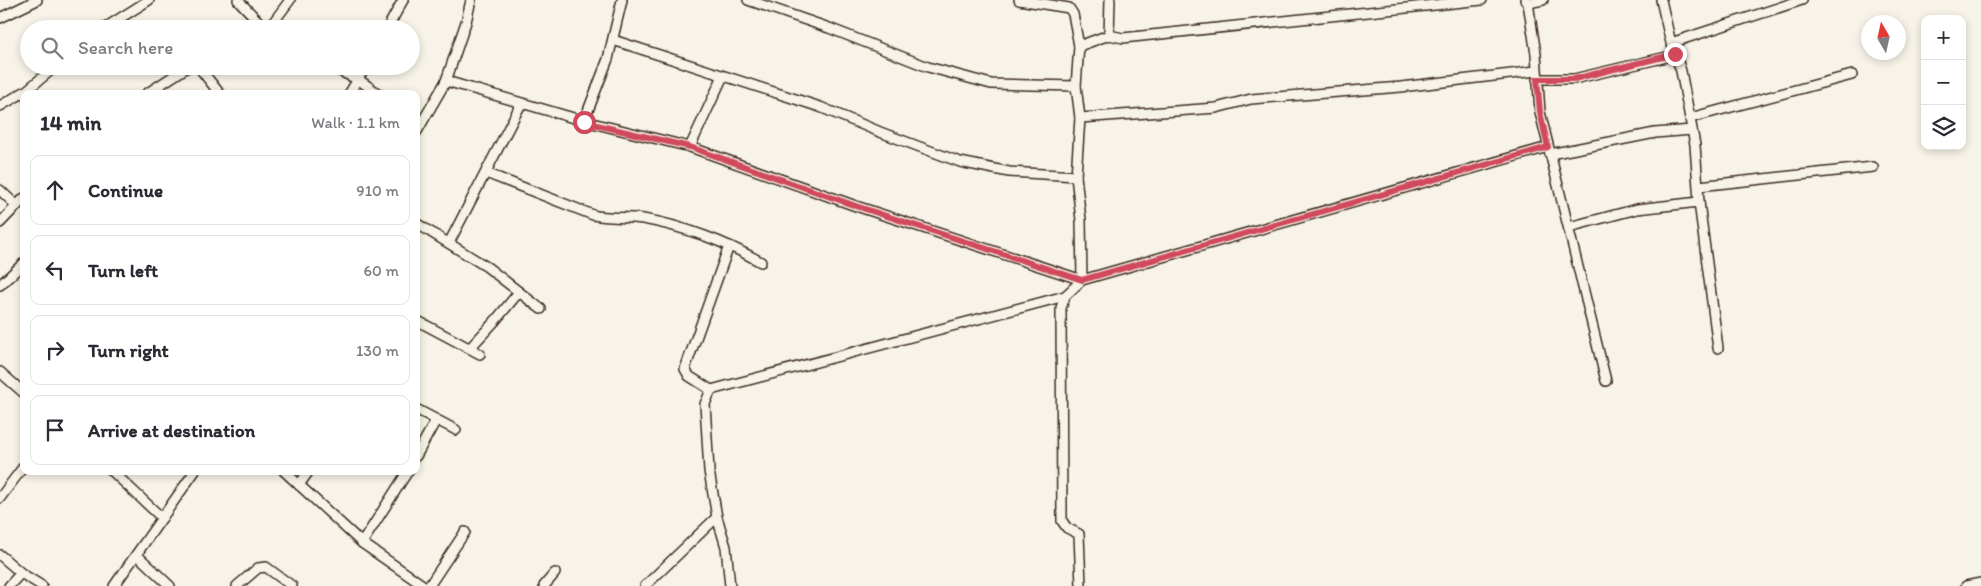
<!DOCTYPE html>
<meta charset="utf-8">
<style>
:root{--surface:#fff;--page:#f2f2f3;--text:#2b2b33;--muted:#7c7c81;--line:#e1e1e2}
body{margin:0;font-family:Itim,sans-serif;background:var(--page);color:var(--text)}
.controls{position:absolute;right:15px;top:15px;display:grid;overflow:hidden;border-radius:10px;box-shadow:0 2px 8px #0003}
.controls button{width:45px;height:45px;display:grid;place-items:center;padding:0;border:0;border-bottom:1px solid var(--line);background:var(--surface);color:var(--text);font:25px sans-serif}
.compass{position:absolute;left:1861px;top:15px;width:45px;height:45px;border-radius:50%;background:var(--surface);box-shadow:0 2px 8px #0003;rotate:351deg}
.stop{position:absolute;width:15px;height:15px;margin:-11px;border:4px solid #d1495b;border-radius:50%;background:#fff}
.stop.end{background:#d1495b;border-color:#fff;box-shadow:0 1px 5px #0008}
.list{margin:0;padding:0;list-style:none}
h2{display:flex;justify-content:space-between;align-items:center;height:65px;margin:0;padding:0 20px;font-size:21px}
h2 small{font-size:16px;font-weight:400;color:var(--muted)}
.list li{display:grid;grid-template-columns:32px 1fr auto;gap:15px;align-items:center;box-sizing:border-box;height:70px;margin:0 10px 10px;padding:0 10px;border:1px solid var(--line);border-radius:10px}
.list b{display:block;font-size:19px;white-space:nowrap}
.list em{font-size:16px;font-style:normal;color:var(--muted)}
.icon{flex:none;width:28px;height:28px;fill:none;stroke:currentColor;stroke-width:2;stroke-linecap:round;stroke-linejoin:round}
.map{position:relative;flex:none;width:1981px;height:586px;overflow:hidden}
.search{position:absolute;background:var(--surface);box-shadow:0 2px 8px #0003;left:20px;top:20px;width:400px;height:55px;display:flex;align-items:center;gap:12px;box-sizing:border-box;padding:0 18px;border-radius:28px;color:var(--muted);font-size:19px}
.panel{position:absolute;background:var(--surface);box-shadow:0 2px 8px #0003;left:20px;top:90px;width:400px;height:385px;border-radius:10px}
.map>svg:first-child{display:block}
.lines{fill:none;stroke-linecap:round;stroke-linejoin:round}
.minor-casing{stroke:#3b2a1e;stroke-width:12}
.minor{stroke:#f7f3e8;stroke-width:9}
.route{stroke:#d1495b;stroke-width:6}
</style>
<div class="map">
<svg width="1981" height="586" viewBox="0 0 1981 586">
<rect width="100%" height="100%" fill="#f7f3e8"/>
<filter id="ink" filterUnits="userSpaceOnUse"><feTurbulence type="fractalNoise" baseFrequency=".02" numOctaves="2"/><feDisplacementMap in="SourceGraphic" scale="10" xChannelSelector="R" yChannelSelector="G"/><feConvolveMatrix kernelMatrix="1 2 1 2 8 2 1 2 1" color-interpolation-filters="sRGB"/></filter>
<g filter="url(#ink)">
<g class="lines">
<g class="minor-casing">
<g id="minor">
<path d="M238 0 260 23 270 29"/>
<path d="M748 0 829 28 928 67 991 84 1076 86"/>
<path d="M1019 0 1069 8 1073 14 1079 46"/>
<path d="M1525 0 1528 3 1536 54 1540 112 1606 381"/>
<path d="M1661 0 1670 39 1681 71 1695 145 1699 202 1718 348"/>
<path d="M1528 3 1543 0"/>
<path d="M0 18 37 0"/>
<path d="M269 28 290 0"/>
<path d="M103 29 149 0"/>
<path d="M250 29 260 23"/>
<path d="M387 29 403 0"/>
<path d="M1109 35 1123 38 1482 0"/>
<path d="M613 40 820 107 880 132 960 162 1009 172 1076 176"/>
<path d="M1671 43 1802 0"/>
<path d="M198 66 220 94"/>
<path d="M329 66 359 80 379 94"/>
<path d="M1537 79H1574L1675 55"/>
<path d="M446 81 584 121 690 147 856 206 1082 280"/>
<path d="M146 94 189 66"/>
<path d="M349 94 366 66"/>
<path d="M0 106 26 91 56 66"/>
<path d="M1080 118 1216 108 1251 99 1401 87 1536 71"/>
<path d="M1690 118 1852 75"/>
<path d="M584 121 608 59 622 0"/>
<path d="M416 133 446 81 466 22 471 0"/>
<path d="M690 147 723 76"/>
<path d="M1550 154 1655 133 1692 130"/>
<path d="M486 173 593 215C609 219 626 216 643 219 683 226 726 242 761 262"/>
<path d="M1699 186 1873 167"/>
<path d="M0 190 17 206"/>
<path d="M0 223 24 198"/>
<path d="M416 223 487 267 541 309"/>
<path d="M1569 227 1637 209 1699 202"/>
<path d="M449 243 521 104"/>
<path d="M729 246 685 369 689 376 711 390 705 404 709 471 717 517 726 547 730 586"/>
<path d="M1082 280 1081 220 1076 176 1080 118 1076 86 1079 46 1109 35 1110 0"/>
<path d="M0 285 24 263"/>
<path d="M416 320 480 354"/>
<path d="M470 348 495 321 519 292"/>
<path d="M0 372 24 393"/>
<path d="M711 390 1065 296"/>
<path d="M416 409 456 430"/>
<path d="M416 456 436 420"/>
<path d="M112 471 162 518"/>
<path d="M284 471 362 543 424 586"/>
<path d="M299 485 309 471"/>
<path d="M0 498 24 466"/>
<path d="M362 543 408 471"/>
<path d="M0 555 21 573 42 586"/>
<path d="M137 555 170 586"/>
<path d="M9 586 21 573"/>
<path d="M114 586 195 471"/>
<path d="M237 586 258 568 266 567 292 586"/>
<path d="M429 586 465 532"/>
<path d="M544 586 555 573"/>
<path d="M645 586 717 517"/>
<path d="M1081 586 1079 534 1067 528 1062 521 1061 308 1065 296 1082 280 1548 147"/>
<path d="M1966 586 1981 583"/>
</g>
</g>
<use href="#minor" class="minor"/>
</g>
</g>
<g class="lines" filter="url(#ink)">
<path class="route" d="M584 122 690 147 856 206 1082 280 1548 147 1540 112 1537 79H1574L1675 54"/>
</g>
</svg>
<div class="controls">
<button>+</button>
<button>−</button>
<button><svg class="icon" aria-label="layers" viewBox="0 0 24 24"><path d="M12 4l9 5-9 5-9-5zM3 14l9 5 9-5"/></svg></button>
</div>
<svg class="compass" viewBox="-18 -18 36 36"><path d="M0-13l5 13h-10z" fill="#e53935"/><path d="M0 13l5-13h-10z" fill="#7c7c81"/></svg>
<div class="stop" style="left:584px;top:122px"></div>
<div class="stop end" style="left:1675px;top:54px"></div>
<div class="search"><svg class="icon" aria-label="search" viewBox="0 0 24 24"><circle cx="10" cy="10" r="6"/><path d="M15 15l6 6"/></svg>Search here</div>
<section class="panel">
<h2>14 min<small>Walk · 1.1 km</small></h2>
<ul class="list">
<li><svg class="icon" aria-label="ahead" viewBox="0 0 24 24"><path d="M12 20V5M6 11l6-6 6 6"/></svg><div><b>Continue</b></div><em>910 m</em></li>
<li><svg class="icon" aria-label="left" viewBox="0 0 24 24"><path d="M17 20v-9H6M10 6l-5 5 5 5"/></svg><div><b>Turn left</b></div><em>60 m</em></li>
<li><svg class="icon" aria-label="right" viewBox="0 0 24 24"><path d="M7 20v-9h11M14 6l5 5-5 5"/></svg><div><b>Turn right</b></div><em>130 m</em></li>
<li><svg class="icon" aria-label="arrive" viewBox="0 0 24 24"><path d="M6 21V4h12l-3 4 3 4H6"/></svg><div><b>Arrive at destination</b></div></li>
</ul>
</section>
</div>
